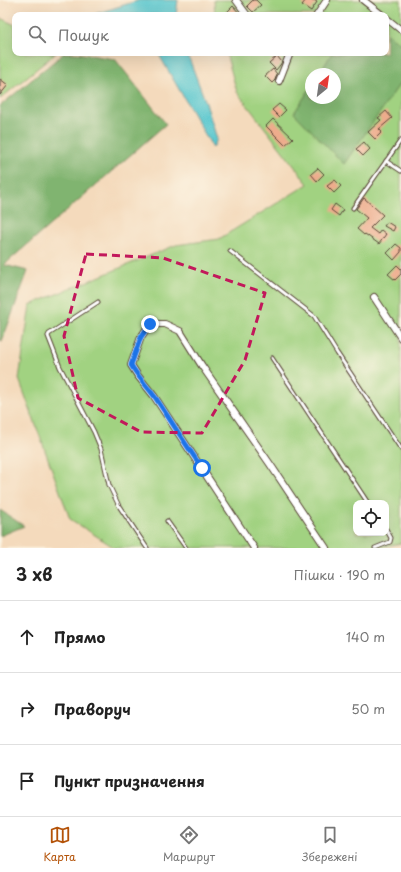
<!DOCTYPE html>
<html lang="uk">
<meta charset="utf-8">
<style>
:root{--surface:#fff;--page:#f2f2f2;--text:#222;--muted:#767676;--line:#e0e0e0;--accent:#b45309}
body{margin:0;font-family:"Playpen Sans",sans-serif;background:var(--page);color:var(--text)}
.controls{position:absolute;right:12px;bottom:12px;display:grid;overflow:hidden;border-radius:8px;box-shadow:0 4px 16px #0002}
.controls button{width:36px;height:36px;display:grid;place-items:center;padding:0;border:0;border-bottom:1px solid var(--line);background:var(--surface);color:var(--text);font:20px sans-serif}
.compass{position:absolute;left:305px;top:68px;width:36px;height:36px;border-radius:50%;background:var(--surface);box-shadow:0 4px 16px #0002;rotate:29deg}
.stop{position:absolute;width:12px;height:12px;margin:-9px;border:3px solid #1a73e8;border-radius:50%;background:#fff}
.stop.end{background:#1a73e8;border-color:#fff;box-shadow:0 1px 4px #0008}
.list{margin:0;padding:0;list-style:none}
h2{display:flex;justify-content:space-between;align-items:center;height:52px;margin:0;padding:0 16px;font-size:17px}
h2 small{font-size:13px;font-weight:400;color:var(--muted)}
.list li{display:grid;grid-template-columns:26px 1fr auto;gap:12px;align-items:center;box-sizing:border-box;height:72px;padding:0 16px;border-top:1px solid var(--line)}
.list b{display:block;font-size:15px;white-space:nowrap}
.list em{font-size:13px;font-style:normal;color:var(--muted)}
.icon{flex:none;width:22px;height:22px;fill:none;stroke:currentColor;stroke-width:2;stroke-linecap:round;stroke-linejoin:round}
.map{position:relative;flex:none;width:401px;height:548px;overflow:hidden}
.search{position:absolute;background:var(--surface);box-shadow:0 4px 16px #0002;left:12px;right:12px;top:12px;height:44px;display:flex;align-items:center;gap:10px;box-sizing:border-box;padding:0 14px;border-radius:8px;color:var(--muted);font-size:15px}
.sheet{height:268px;background:var(--surface)}
nav{display:flex;justify-content:space-around;align-items:center;box-sizing:border-box;height:56px;border-top:1px solid var(--line);background:var(--surface);font-size:11px;color:var(--muted)}
nav a{display:grid;justify-items:center;gap:2px}
nav .on{color:var(--accent)}
.map>svg:first-child{display:block}
.green{fill:#a1d281;stroke:#6e7e50;fill-rule:evenodd}
.forest{fill:#80b46f;stroke:#5e6f46}
.water{fill:#5bc8cf;stroke:#4b7976}
.building{fill:#edac8c}
.lines{fill:none;stroke-linecap:round;stroke-linejoin:round}
.lane-casing{stroke:#574436;stroke-width:5}
.street-casing{stroke:#574436;stroke-width:8}
.lane{stroke:#fff;stroke-width:3}
.street{stroke:#fff;stroke-width:6}
.route{stroke:#1a73e8;stroke-width:5}
.marked{fill:none;stroke:#c2185b;stroke-width:3;stroke-dasharray:8 5;stroke-linejoin:round}
</style>
<div class="map">
<svg width="401" height="548" viewBox="0 0 401 548">
<rect width="100%" height="100%" fill="#fcf5e5"/>
<filter id="ink" filterUnits="userSpaceOnUse"><feTurbulence type="fractalNoise" baseFrequency=".025" numOctaves="2"/><feDisplacementMap in="SourceGraphic" scale="8" xChannelSelector="R" yChannelSelector="G"/><feConvolveMatrix kernelMatrix="1 2 1 2 8 2 1 2 1" color-interpolation-filters="sRGB"/></filter>
<filter id="wash" filterUnits="userSpaceOnUse"><feTurbulence type="fractalNoise" baseFrequency=".012" numOctaves="4" result="noise"/><feDisplacementMap in="SourceGraphic" scale="16" xChannelSelector="R" yChannelSelector="G"/><feGaussianBlur stdDeviation="0.9" result="paint"/><feColorMatrix in="noise" values="0 0 0 0 0 0 0 0 0 0 0 0 0 0 0 0 0 1.4 0 .05"/><feComposite in="paint" operator="in"/></filter>
<g filter="url(#wash)">
<rect width="100%" height="100%" fill="#f4dabc"/>
<g class="green">
<path d="M214 0H401V543L379 548H115L70 519 19 379 30 305 176 245 219 239 308 184 237 92 226 53H386V15H215ZM311 74H335V98H311ZM356 503H386V533H356Z"/>
<path d="M0 18 15 25V53H56L0 99Z"/>
</g>
<g class="forest">
<path d="M386 33 401 44V82L344 164 294 113 311 87V98H335V74H319L332 53H386Z"/>
<path d="M64 53H77L115 59 166 124 4 265 28 271 2 341 0 340V106Z"/>
<path d="M0 510 24 526 0 536Z"/>
</g>
<g class="water">
<path d="M140 0H178L176 15 95 14Z"/>
<path d="M158 53H187L206 103 217 139 213 148Z"/>
</g>
<g id="blocks">
<g class="building">
<path d="M253 0H256L261 5 253 12 247 6Z"/>
<path d="M306 0H314L317 2 311 11 302 5Z"/>
<path d="M233 6 241 15H224Z"/>
<path d="M277 56 282 62 280 65 276 70 269 63Z"/>
<path d="M273 69 277 74 275 80 272 83 265 76Z"/>
<path d="M0 79 8 85 0 95Z"/>
<path d="M279 104 286 110 279 117 272 110Z"/>
<path d="M386 111 392 118 379 129 382 132 375 139 368 132 381 120 378 118Z"/>
<path d="M273 119 293 138 285 145 266 126Z"/>
<path d="M364 142 370 149 363 156 356 149Z"/>
<path d="M318 168 324 174 317 181 311 174Z"/>
<path d="M335 180 341 186 334 193 327 186Z"/>
<path d="M364 198 383 215 370 228 378 234 381 230 386 234 379 244 365 234 364 235 357 229 367 218 356 209Z"/>
<path d="M335 204 343 210 339 216 331 210Z"/>
<path d="M387 222 395 227 393 231 384 226Z"/>
<path d="M396 244 401 248V252L394 260 387 253Z"/>
<path d="M397 265 401 269V274L395 280 388 274Z"/>
</g>
</g>
</g>
<g filter="url(#ink)">
<use href="#blocks" fill-opacity="0" stroke="#574436" stroke-width="1"/>
<g class="lines">
<g class="lane-casing">
<g id="lane">
<path d="M386 161 401 171"/>
<path d="M353 208 401 140"/>
<path d="M230 251 314 316 337 353 401 449"/>
<path d="M98 302 49 334 48 336 60 367 94 432 101 449 109 485 119 506 147 548"/>
<path d="M272 358 368 503"/>
<path d="M167 521 186 548"/>
<path d="M375 548 390 542 391 538 386 529"/>
</g>
</g>
<g class="street-casing">
<g id="street">
<path d="M236 0 247 15"/>
<path d="M363 0 382 15"/>
<path d="M317 15 327 0"/>
<path d="M386 18 401 30"/>
<path d="M279 81 290 53"/>
<path d="M374 297 401 338"/>
<path d="M254 548 154 396 138 376 131 365 141 337 150 324H165L180 331 202 366 270 464 326 548"/>
</g>
</g>
<use href="#lane" class="lane"/>
<use href="#street" class="street"/>
</g>
</g>
<g class="lines" filter="url(#ink)">
<path class="route" d="M150 324 141 337 131 365C138 377 147 386 155 397 171 421 186 445 202 468"/>
</g>
<path class="marked" d="M86 254 163 258 265 293 245 360 202 433 141 432 78 398 64 336Z"/>
</svg>
<div class="controls">
<button><svg class="icon" aria-label="locate" viewBox="0 0 24 24"><circle cx="12" cy="12" r="6"/><path d="M12 2v4M12 18v4M2 12h4M18 12h4"/></svg></button>
</div>
<svg class="compass" viewBox="-18 -18 36 36"><path d="M0-13l5 13h-10z" fill="#e53935"/><path d="M0 13l5-13h-10z" fill="#767676"/></svg>
<div class="stop" style="left:202px;top:468px"></div>
<div class="stop end" style="left:150px;top:324px"></div>
<div class="search"><svg class="icon" aria-label="search" viewBox="0 0 24 24"><circle cx="10" cy="10" r="6"/><path d="M15 15l6 6"/></svg>Пошук</div>
</div>
<section class="sheet">
<h2>3 хв<small>Пішки · 190 m</small></h2>
<ul class="list">
<li><svg class="icon" aria-label="ahead" viewBox="0 0 24 24"><path d="M12 20V5M6 11l6-6 6 6"/></svg><div><b>Прямо</b></div><em>140 m</em></li>
<li><svg class="icon" aria-label="right" viewBox="0 0 24 24"><path d="M7 20v-9h11M14 6l5 5-5 5"/></svg><div><b>Праворуч</b></div><em>50 m</em></li>
<li><svg class="icon" aria-label="arrive" viewBox="0 0 24 24"><path d="M6 21V4h12l-3 4 3 4H6"/></svg><div><b>Пункт призначення</b></div></li>
</ul>
</section>
<nav>
<a class="on"><svg class="icon" aria-label="map" viewBox="0 0 24 24"><path d="M3 6l6-2 6 2 6-2v14l-6 2-6-2-6 2zM9 4v14M15 6v14"/></svg>Карта</a>
<a><svg class="icon" aria-label="directions" viewBox="0 0 24 24"><path d="M12 3l9 9-9 9-9-9zM9 14v-3h6M13 9l2 2-2 2"/></svg>Маршрут</a>
<a><svg class="icon" aria-label="saved" viewBox="0 0 24 24"><path d="M7 4h10v16l-5-4-5 4z"/></svg>Збережені</a>
</nav>
